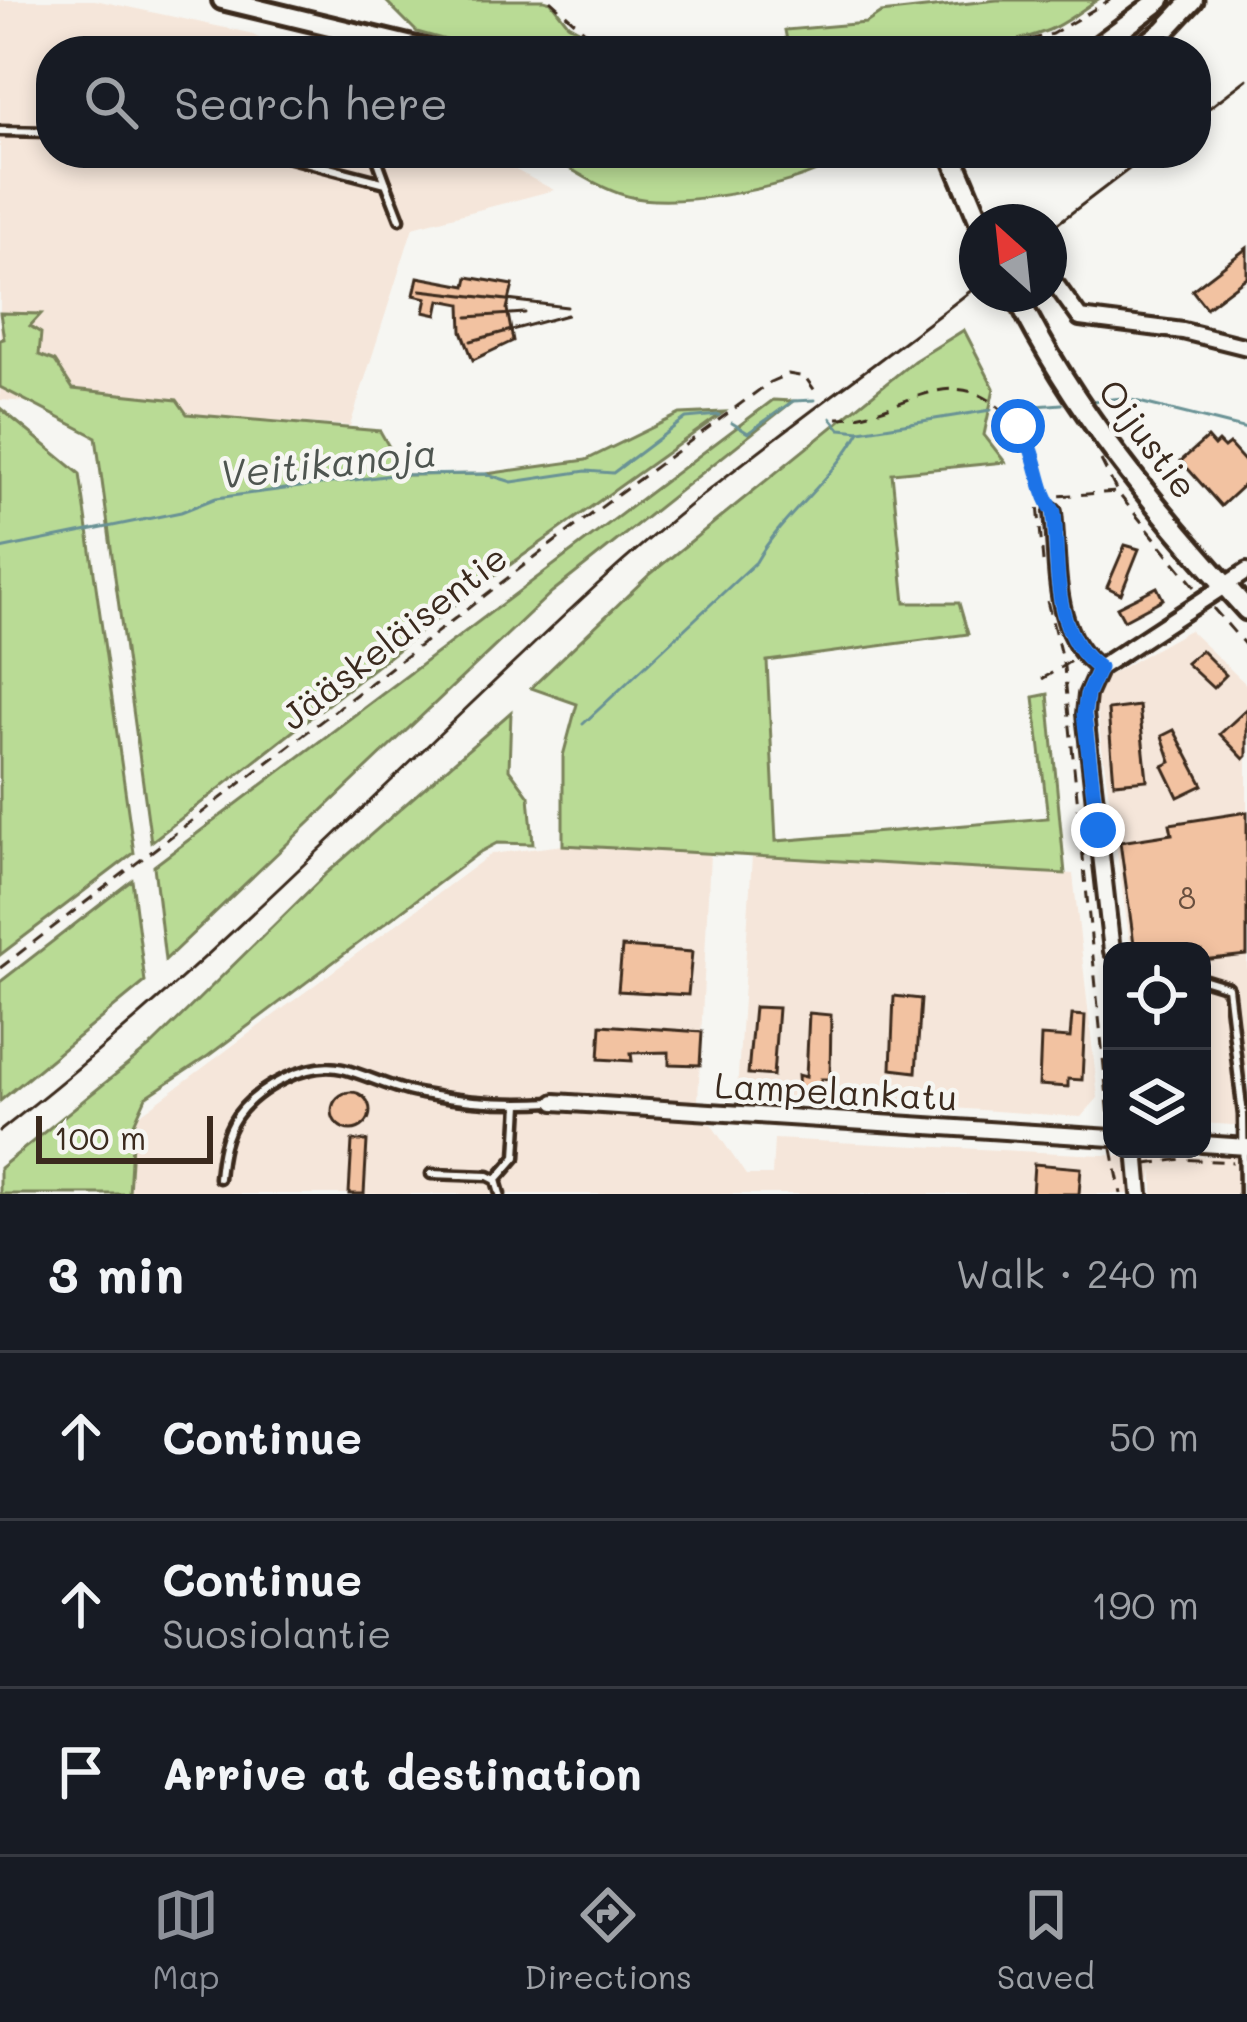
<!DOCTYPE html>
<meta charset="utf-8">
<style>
:root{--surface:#171b24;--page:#20242c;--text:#f1f3f6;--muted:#9ea1a6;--line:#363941;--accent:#8c9099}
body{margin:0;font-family:Mali,sans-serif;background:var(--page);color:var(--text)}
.controls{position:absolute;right:36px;bottom:36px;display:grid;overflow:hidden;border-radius:24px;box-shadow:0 6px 18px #0003}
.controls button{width:108px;height:108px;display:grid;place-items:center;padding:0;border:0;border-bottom:3px solid var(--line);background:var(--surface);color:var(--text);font:60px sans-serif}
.compass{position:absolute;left:959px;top:204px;width:108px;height:108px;border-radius:50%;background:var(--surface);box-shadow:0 6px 18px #0003;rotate:333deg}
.scale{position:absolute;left:36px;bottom:30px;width:177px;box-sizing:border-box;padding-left:12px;border:6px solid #3b2a1e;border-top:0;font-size:33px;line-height:42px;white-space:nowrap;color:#3b2a1e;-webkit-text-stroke:9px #f6f6f2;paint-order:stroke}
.stop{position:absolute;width:36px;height:36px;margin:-27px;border:9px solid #1a73e8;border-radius:50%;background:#fff}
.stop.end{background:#1a73e8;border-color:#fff;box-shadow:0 3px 12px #0008}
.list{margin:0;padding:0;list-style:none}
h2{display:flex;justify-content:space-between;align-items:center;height:156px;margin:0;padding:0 48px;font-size:51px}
h2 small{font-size:39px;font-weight:400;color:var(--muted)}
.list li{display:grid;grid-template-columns:78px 1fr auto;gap:36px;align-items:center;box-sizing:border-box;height:168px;padding:0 48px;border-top:3px solid var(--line)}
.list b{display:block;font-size:45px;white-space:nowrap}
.list p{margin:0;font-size:39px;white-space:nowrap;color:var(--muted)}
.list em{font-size:39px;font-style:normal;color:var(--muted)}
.icon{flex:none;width:66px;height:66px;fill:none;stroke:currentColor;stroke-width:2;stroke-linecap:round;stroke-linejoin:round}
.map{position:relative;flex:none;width:1247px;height:1194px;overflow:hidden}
.search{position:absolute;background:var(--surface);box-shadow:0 6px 18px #0003;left:36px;right:36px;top:36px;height:132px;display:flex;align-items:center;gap:30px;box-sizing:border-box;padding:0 42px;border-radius:48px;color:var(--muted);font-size:45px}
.sheet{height:660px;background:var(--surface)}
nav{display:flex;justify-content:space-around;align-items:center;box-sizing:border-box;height:168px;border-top:3px solid var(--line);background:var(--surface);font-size:33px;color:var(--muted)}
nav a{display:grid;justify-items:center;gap:6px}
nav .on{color:var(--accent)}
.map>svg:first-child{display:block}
.built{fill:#f5e6da}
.green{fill:#b9db95;stroke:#7a825a;stroke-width:3}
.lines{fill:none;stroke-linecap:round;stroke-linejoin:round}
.stream{stroke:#699295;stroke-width:3}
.building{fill:#f2c2a1;stroke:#3b2a1e;stroke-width:3}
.service-casing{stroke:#3b2a1e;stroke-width:15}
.minor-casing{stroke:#3b2a1e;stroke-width:22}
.tertiary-casing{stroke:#3b2a1e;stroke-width:26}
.secondary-casing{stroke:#3b2a1e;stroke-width:27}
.path{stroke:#3b2a1e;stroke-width:3;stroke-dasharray:12 9;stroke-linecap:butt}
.service{stroke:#f6f6f2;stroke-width:6}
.minor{stroke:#f6f6f2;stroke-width:14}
.tertiary{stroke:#f6f6f2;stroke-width:16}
.secondary{stroke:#f6f6f2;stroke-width:18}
.rail{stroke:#3b2a1e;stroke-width:3}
.route{stroke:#1a73e8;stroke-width:15}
.labels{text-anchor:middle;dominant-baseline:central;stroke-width:9;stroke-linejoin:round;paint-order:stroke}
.number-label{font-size:30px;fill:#69503f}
.street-label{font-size:36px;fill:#3b2a1e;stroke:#f6f6f2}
.water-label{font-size:39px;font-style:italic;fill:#4e5550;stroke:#f6f6f2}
</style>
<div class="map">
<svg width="1247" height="1194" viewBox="0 0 1247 1194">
<rect width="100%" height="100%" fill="#f6f6f2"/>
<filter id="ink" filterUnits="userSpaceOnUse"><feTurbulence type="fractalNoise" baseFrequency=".00833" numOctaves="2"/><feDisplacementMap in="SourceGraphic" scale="24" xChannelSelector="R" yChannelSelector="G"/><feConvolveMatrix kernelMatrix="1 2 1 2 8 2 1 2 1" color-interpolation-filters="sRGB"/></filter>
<g filter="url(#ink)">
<g class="built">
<path d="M0 0H95L249 33 284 51H51V153H483L554 190 413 227 350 426 0 400Z"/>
<path d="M1189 630 1247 685V1126L1202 1123V951H1131L1093 684Z"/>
<path d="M563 845 710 854 697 1122 711 1124 746 1175H772L774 1139 1144 1157 1247 1156V1194H1153V1170L1149 1194H33L491 854Z"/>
<path d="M752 856 1073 874 1098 1098 1081 1117 737 1093Z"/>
</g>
<g class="green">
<path d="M385 0H544L551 2 568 24 616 51 478 49 417 32Z"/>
<path d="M997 0H1097C1082 10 1066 23 1049 30 968 62 874 51 789 51L785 30 866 23 881 13Z"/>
<path d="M543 153H620L657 163 814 160 821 169C777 189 674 209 627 196 598 188 569 167 543 153Z"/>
<path d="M0 313 41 314 30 326 41 333 39 355 55 361 73 389 177 400 187 414 380 431 405 475 486 474 586 460 680 414 724 412 465 597 151 842 96 437 0 387V340L4 339Z"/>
<path d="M964 330 994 388 984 435 1005 462 892 473 905 603H959L968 634 767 661 776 841 1048 818 1034 697 1048 694 1065 874 563 845V756L577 704 531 688 648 576 914 361Z"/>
<path d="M773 400 793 401 552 592 165 960 154 866Z"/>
<path d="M0 408 80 474 134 853 0 955Z"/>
<path d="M511 712 509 769 529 796 533 844 497 843 480 852 208 1056 146 1097 133 1126 129 1194H0V1168L152 1045 327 873Z"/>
<path d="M132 880 145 982 0 1101V982Z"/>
</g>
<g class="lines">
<g class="stream">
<path d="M1092 401 1123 398 1247 429"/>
<path d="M1010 408 1062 404"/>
<path d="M831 418 840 429 860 431 991 410"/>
<path d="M732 423 748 433 793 401 815 400"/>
<path d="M0 549 181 512 216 498 392 475 486 474 512 482 586 471 613 473 686 418 719 415"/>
<path d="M583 724 756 562C784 513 832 481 860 431"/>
</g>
</g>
<g class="building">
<path d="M1247 248V277L1206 308 1192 290Z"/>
<path d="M418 277 466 286 468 277 513 285 507 309 513 341 473 360 462 331 461 304 440 300 437 315 424 312 427 298 414 295Z"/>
<path d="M1207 438 1214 446 1218 442 1224 448 1229 444 1247 464V482L1221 506 1181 461Z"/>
<path d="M1125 545 1139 549 1121 594 1107 587Z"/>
<path d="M1157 587 1163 599 1124 620 1117 607Z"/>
<path d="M1201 650 1226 675 1213 688 1186 663Z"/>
<path d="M1139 706 1147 780 1114 783 1108 710Z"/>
<path d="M1247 709V756L1244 759 1220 734Z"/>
<path d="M1174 730 1203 785 1178 797 1163 766 1171 762 1162 736Z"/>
<path d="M1247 812V955L1202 960V951H1135L1120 842 1172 834 1170 824Z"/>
<path d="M622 947 692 952 688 995 618 991Z"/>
<path d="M894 996 921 999 916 1072 891 1069Z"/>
<path d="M754 1007 778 1008 773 1076 748 1074Z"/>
<path d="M809 1013 831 1015 830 1079H821L820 1094 799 1093 798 1075 806 1077Z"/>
<path d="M1072 1015 1085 1016 1082 1080 1068 1079V1087L1039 1085 1041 1036 1070 1038Z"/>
<path d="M601 1025 702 1032 700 1065 669 1064V1052L631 1053 632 1061 599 1059Z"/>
<circle cx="351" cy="1111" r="19"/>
<path d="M352 1141H367L364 1194H349Z"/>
<path d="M1034 1164 1081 1168 1079 1194H1032Z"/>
</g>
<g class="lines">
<g class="service-casing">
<g id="service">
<path d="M0 131 51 132"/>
<path d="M271 153 386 183 400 219"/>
<path d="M375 153 386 183"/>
<path d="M1202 979 1228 987 1243 1115 1244 1194"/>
<path d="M431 1174 488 1176 496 1180 500 1194"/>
<path d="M219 1178C221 1156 224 1135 237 1116 257 1088 308 1060 343 1069 370 1076 394 1090 422 1094 466 1102 508 1105 552 1102"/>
<path d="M496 1180 516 1157 519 1104"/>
</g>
</g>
<g class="minor-casing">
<g id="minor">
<path d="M1057 286 1080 318 1183 331 1247 347"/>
<path d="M1053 512C1059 565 1051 634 1099 668"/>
<path d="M1112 951 1085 714 1087 695 1099 668 1247 571"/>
<path d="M555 1102 1112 1138"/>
<path d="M1202 1144 1247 1147"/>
<path d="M1136 1149 1140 1194"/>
</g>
</g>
<g class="tertiary-casing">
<path id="tertiary" d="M222 0 433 51"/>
</g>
<g class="secondary-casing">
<g id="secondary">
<path d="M1092 51 1160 0"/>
<path d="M1137 51 1164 31 1193 0"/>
<path d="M951 153 980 222"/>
<path d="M1016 294C1074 412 1159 513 1247 610"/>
</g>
</g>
<g class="path">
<path d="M550 0 597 42 629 51"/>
<path d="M988 51 1052 34 1110 0"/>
<path d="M837 418C901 417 948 358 1004 412 1030 438 1036 460 1043 495"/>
<path d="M1101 460 1117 492 1195 587"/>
<path d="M1043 562 1038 504 1043 497 1117 492"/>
<path d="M1047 601 1064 667 1110 1127"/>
<path d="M1213 608 1247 647"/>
<path d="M1042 679 1071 661"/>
<path d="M0 968 557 540 770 382 788 374 805 377 818 395"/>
<path d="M1112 1149 1121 1194"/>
<path d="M1147 1164 1181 1159 1233 1162"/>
</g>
<use href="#service" class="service"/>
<use href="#minor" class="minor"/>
<use href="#tertiary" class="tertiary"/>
<use href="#secondary" class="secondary"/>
<g class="rail">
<path d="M1196 118 1247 79"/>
<path d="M1049 230 1150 153"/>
<path d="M421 290 567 307"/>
<path d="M468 317 525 313"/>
<path d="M471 341 567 315"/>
<path d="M0 1131C214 965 399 767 598 584 716 476 851 384 977 286"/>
</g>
</g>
</g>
<g class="lines" filter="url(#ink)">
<path class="route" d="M1018 426C1040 452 1035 485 1054 512 1059 565 1051 635 1099 668L1087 695 1084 714 1098 830"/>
</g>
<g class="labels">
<g class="number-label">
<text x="1187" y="897">8</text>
</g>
<g class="street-label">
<text transform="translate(1149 438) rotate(53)">Oijustie</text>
<text transform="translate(393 636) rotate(-38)">Jääskeläisentie</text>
<text transform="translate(836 1090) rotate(3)">Lampelankatu</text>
</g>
<g class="water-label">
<text transform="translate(328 462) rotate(-6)">Veitikanoja</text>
</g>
</g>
</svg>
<div class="controls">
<button><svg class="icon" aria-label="locate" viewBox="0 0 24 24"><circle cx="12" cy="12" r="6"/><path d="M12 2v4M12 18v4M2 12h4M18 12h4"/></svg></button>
<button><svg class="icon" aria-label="layers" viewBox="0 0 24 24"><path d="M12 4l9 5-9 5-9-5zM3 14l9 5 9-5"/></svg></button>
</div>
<svg class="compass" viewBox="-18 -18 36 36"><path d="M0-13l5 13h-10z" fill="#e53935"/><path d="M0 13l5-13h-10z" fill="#9ea1a6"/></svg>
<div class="scale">100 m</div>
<div class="stop" style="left:1018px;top:426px"></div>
<div class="stop end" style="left:1098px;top:830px"></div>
<div class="search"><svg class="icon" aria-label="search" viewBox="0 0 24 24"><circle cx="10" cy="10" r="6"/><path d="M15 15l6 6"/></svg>Search here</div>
</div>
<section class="sheet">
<h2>3 min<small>Walk · 240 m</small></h2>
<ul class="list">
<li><svg class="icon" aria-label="ahead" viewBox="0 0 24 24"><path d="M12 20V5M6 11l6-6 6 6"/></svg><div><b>Continue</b></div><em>50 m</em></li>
<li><svg class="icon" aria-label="ahead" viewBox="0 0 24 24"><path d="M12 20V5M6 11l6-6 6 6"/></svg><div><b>Continue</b><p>Suosiolantie</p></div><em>190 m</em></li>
<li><svg class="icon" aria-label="arrive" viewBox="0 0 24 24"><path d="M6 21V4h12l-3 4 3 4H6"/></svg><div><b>Arrive at destination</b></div></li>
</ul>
</section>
<nav>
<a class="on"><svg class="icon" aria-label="map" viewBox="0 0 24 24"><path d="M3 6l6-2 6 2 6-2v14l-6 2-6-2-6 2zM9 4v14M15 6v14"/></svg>Map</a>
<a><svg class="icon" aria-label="directions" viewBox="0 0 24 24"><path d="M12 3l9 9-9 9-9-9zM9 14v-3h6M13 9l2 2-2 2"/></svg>Directions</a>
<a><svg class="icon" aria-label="saved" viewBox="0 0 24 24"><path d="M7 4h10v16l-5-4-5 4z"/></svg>Saved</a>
</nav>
